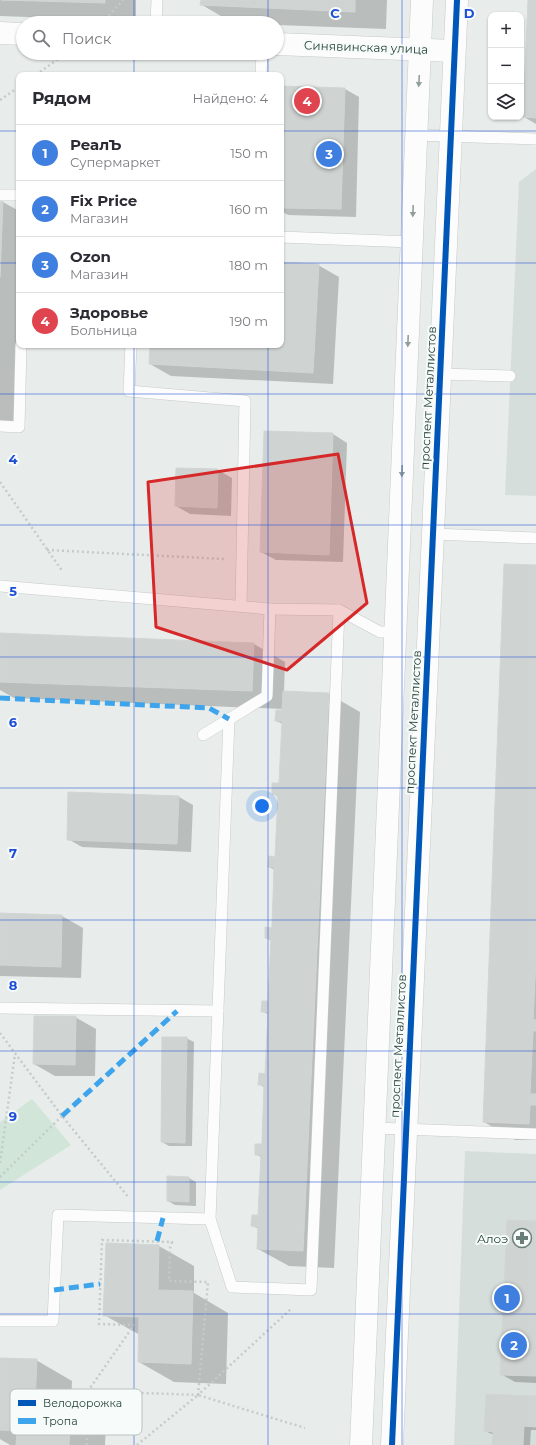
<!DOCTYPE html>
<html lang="ru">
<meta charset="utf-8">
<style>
:root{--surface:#fff;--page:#f2f2f3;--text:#2b2b33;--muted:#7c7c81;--line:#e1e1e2;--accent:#1a73e8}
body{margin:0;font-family:Montserrat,sans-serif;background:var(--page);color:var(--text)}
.controls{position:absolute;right:12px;top:12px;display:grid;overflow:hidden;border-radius:8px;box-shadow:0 1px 3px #0004}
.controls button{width:36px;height:36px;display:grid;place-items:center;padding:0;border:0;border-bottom:1px solid var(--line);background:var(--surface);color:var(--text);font:20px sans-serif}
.you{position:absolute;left:262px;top:806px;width:14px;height:14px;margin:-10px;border:3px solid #fff;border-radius:50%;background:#1a73e8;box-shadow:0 0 0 6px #1a73e833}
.badge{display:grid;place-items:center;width:26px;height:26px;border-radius:50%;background:var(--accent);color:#fff;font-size:13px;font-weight:700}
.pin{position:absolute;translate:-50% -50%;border:2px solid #fff;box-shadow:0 1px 4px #0006}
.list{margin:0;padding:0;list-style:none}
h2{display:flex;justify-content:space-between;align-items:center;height:52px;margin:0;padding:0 16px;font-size:17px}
h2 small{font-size:13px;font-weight:400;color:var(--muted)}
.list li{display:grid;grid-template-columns:26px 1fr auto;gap:12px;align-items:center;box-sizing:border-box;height:56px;padding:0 16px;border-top:1px solid var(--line)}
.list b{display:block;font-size:15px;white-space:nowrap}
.list p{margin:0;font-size:13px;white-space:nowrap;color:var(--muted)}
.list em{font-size:13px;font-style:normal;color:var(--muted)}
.icon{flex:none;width:22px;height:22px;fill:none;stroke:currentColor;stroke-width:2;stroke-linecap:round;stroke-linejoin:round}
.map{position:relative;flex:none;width:536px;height:1445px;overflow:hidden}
.search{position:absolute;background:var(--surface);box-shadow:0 1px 3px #0004;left:16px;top:16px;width:268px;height:44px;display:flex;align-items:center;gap:10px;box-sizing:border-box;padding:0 14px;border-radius:22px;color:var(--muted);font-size:15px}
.panel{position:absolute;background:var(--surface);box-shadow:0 1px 3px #0004;left:16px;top:72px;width:268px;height:276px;border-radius:8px}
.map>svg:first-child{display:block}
.built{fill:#d6dedb}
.green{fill:#d1e6d8}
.shadow{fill:#0003}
.building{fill:#cfd4d2;stroke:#d1d6d4}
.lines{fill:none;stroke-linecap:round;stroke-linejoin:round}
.service-casing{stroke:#c5cac8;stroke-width:12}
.minor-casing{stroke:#c5cac8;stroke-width:23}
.tertiary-casing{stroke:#c5cac8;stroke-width:23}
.path{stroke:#c3ccca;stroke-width:2.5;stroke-dasharray:2 3;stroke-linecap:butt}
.service{stroke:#fcfcfc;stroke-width:11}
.minor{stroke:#fcfcfc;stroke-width:22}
.tertiary{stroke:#fcfcfc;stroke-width:22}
.quiet{stroke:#3ea4ec;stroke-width:5;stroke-dasharray:10 5;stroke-linecap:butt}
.cycleway-casing{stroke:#f7fbf9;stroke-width:8}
.cycleway{stroke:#0057b8;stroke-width:6}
.oneway{fill:#909f9b}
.marked{fill:#d62828;fill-opacity:0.2;stroke:#d62828;stroke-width:3;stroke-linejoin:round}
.grid{fill:none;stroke:#1d4ed8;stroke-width:1;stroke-opacity:0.55}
.labels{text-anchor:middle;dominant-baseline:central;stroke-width:4;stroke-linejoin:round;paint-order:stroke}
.street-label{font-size:12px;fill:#24423a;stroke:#f7fbf9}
.poi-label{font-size:12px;fill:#24423a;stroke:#f7fbf9;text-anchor:end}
.key{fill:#f7fbf9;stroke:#b8c4c0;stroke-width:1}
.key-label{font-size:11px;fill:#24423a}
.grid-label{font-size:13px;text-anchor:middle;font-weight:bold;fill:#1d4ed8;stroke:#f7fbf9;stroke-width:4;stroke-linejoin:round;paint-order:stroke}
</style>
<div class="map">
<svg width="536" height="1445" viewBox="0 0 536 1445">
<rect width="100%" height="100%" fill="#e8edeb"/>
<g class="built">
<path d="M536 169V496L505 495 519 182Z"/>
<path d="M465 1151 536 1154V1445H454Z"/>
</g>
<path class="green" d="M32 1099 71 1145 0 1190V1122Z"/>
<g class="shadow">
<path d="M0 0H136V21L0 16Z"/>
<path d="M202 0H387L386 29 277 25V23H233L202 5Z"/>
<path d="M529 0H536V124L524 117Z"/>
<path d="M281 87 345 89 359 97 356 217 288 215 281 211Z"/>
<path d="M0 202H3L19 211 20 426 0 425Z"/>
<path d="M281 263 318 265 339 277 333 384 171 376 150 364 151 345H281Z"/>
<path d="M333 434 347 443 343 562 276 560 261 552Z"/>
<path d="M218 470 232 478 231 516 190 514 176 506Z"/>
<path d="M536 566V1140H515L484 1122Z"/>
<path d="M0 634 254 644 285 662 284 692 329 694 360 712 334 1268 289 1266 258 1249 259 1229 252 1226 259 1216 262 1158 256 1154 262 1145 265 1088 259 1084 266 1075 269 1015 262 1011 269 1002 272 941 266 938 272 929 275 870 269 867 276 858 279 797 273 794 280 784 283 724 276 721 283 711V709L14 698 0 690Z"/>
<path d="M179 797 193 805 191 852 82 847 68 839Z"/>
<path d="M0 914 62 916 83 928 81 978 0 976Z"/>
<path d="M75 1017 96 1029 95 1076H55L34 1064Z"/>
<path d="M186 1038 194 1042 192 1146H169L162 1142Z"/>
<path d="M189 1178 196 1182V1206L175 1205 168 1201Z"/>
<path d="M536 1222V1383L515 1382 501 1374Z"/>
<path d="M159 1246 194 1266V1293L228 1313 226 1384 174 1382 139 1362 140 1335 104 1315Z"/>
<path d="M0 1359 36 1360 72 1381 71 1407 106 1427 105 1445H10L0 1439Z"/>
<path d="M536 1397V1430H531L530 1445H493L494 1435 485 1431Z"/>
</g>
<g class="building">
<path d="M1 0H105V3Z"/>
<path d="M201 0H355V12L200 5Z"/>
<path d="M528 0H536V118L523 117Z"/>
<path d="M281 86 345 88 341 209 281 208Z"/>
<path d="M0 201H3L0 277Z"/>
<path d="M281 262 319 264 313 373 149 364 150 345H281Z"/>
<path d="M281 298 285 306 281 314Z"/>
<path d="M281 298 285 306 281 314Z"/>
<path d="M281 298 285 306 281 314Z"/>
<path d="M281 298 285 306 281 314Z"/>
<path d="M281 298 285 306 281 314Z"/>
<path d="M281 298 285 306 281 314Z"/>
<path d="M263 345 272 346 281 345 272 350Z"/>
<path d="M263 345 272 346 281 345 272 350Z"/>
<path d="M263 345 272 346 281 345 272 350Z"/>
<path d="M263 345 272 346 281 345 272 350Z"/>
<path d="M263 345 272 346 281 345 272 350Z"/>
<path d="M263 345 272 346 281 345 272 350Z"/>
<path d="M264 431 333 433 329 555 260 552Z"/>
<path d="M176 468 218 469 217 508 175 506Z"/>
<path d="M504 564 536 565V959L533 1020H536V1031H533L530 1094H536V1105H530L529 1124 483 1122Z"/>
<path d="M0 633 254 643 252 691 0 682Z"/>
<path d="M283 691 329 693 303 1251 257 1249 258 1227 251 1226 252 1215H258L261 1155H255V1144H262L264 1085H258L259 1073 265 1074 268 1012H261L262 1001H268L271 939 265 938V927L272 928 274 867H268L269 856 275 857 278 795 272 794V783H279L282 721H275L276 710H282Z"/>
<path d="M68 792 179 796 177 844 67 840Z"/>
<path d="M0 913 62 915 61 967 0 965Z"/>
<path d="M34 1016H76L75 1065 33 1064Z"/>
<path d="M162 1037H187L185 1143 161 1142Z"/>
<path d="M167 1176 189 1177V1202L167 1201Z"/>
<path d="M507 1220 536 1221V1376L500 1375Z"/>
<path d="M106 1243 159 1245 158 1290 193 1291 191 1364 138 1362 139 1317 103 1316Z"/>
<path d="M0 1358 37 1359 35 1404 71 1405 69 1445H16L17 1431 0 1430Z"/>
<path d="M486 1394 536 1396V1427L524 1426 523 1445H492L493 1432 484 1431Z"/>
</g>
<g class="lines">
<g class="service-casing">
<g id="service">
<path d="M156 23 157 0"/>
<path d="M261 75 262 53"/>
<path d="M417 135 536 139"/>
<path d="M0 195H19"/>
<path d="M281 237 412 242"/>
<path d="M131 345 129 391 245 401 241 606"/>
<path d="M440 374 510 376"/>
<path d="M0 426 19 427 21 345"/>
<path d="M433 534 536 538"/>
<path d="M0 586 270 609 339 610 380 632H395"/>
<path d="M229 719 210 1219 232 1287 311 1290 339 610"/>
<path d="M203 735 267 696 270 609"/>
<path d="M0 1008 218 1011"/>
<path d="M374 1128 536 1134"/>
<path d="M0 1321H53L58 1215 210 1219"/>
</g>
</g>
<g class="minor-casing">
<g id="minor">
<path d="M0 33 23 34"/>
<path d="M277 44 454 51"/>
</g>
</g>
<g class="tertiary-casing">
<g id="tertiary">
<path d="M361 1445 422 0"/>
<path d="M392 1445 457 0"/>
</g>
</g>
<g class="path">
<path d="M102 23 123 0"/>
<path d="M36 75 66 53"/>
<path d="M0 100 19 87"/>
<path d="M0 482 63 572"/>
<path d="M47 550 224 559"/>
<path d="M0 1033 62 1116 129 1198"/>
<path d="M0 1163 15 1054"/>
<path d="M0 1177 62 1116"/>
<path d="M198 1395 208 1282 169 1281 170 1248 172 1242 102 1240 99 1324 134 1325 88 1391 198 1395 292 1308"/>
<path d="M87 1445 88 1391"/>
<path d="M137 1445 198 1395 305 1428"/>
</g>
<use href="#service" class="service"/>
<use href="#minor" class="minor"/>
<use href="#tertiary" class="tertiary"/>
<g class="quiet">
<path d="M0 698 209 708 229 719"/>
<path d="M62 1116 177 1011"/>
<path d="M157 1241 163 1218"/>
<path d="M54 1290 100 1284"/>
</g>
<g class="cycleway-casing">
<path id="cycleway" d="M392 1445 457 0"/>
</g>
<use href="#cycleway" class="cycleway"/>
</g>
<defs><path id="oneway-solid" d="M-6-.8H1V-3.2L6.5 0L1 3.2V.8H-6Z"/></defs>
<g class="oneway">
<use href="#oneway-solid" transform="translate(419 81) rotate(93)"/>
<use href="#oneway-solid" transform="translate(413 211) rotate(92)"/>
<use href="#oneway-solid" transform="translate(408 341) rotate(92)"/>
<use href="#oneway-solid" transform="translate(402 471) rotate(92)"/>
</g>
<path class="marked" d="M338 454 367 603 287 670 156 627 148 482Z"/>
<path class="grid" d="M134 0V23M268 0V23M402 0V1445M134 53V75M268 53V75M0 131H19M281 131H536M0 263H19M281 263H536M134 345V1445M268 345V1445M0 394H536M0 525H536M0 657H536M0 788H536M0 920H536M0 1051H536M0 1182H536M0 1314H536"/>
<defs>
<g id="pharmacy-ring" transform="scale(1)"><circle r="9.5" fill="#f7fbf9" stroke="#697e78" stroke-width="1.5"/><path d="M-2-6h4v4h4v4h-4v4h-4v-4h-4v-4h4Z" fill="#697e78"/></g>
</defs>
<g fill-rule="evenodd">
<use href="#pharmacy-ring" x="522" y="1238"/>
</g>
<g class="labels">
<g class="street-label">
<text transform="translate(366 47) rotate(2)">Синявинская улица</text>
<text transform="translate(428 398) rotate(-87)">проспект Металлистов</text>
<text transform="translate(413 722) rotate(-87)">проспект Металлистов</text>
<text transform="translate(398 1046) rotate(-87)">проспект Металлистов</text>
</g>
<g class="poi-label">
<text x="508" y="1238">Алоэ</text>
</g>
</g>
<rect x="10" y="1389" width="132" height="46" rx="6" class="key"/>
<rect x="18" y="1400" width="18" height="6" fill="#0057b8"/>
<rect x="18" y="1418" width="18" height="6" fill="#3ea4ec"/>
<g class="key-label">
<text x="43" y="1407">Велодорожка</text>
<text x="43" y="1425">Тропа</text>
</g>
<g class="grid-label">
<text x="335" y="18">C</text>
<text x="469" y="18">D</text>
<text x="13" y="464">4</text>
<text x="13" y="596">5</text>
<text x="13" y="727">6</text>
<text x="13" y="858">7</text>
<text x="13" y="990">8</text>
<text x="13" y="1121">9</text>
</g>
</svg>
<div class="controls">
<button>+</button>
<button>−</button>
<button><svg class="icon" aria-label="layers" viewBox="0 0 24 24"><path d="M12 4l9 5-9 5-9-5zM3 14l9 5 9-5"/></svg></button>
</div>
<div class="you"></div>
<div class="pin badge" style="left:507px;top:1298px;background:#3f7fe0">1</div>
<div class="pin badge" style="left:514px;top:1345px;background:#3f7fe0">2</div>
<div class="pin badge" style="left:329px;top:154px;background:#3f7fe0">3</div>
<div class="pin badge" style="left:307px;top:101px;background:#e0444e">4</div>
<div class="search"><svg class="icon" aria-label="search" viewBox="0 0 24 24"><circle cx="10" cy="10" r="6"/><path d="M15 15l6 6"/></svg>Поиск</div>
<section class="panel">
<h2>Рядом<small>Найдено: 4</small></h2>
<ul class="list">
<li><span class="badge" style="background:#3f7fe0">1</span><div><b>РеалЪ</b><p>Супермаркет</p></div><em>150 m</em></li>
<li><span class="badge" style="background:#3f7fe0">2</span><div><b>Fix Price</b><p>Магазин</p></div><em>160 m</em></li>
<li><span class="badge" style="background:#3f7fe0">3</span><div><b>Ozon</b><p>Магазин</p></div><em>180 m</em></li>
<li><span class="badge" style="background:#e0444e">4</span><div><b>Здоровье</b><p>Больница</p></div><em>190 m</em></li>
</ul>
</section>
</div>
